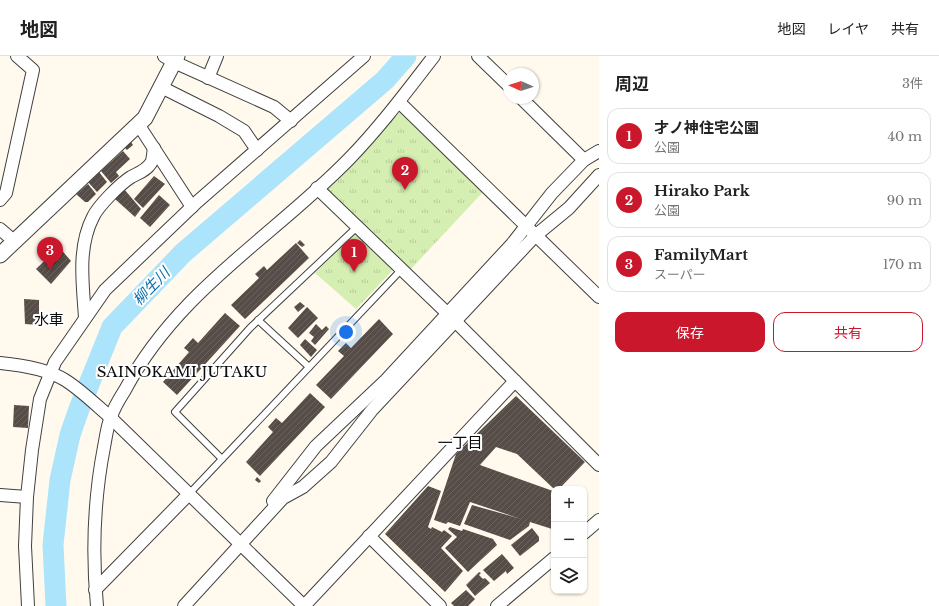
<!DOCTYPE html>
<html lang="ja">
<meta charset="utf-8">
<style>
:root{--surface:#fff;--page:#f2f2f2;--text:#222;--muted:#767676;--line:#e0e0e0;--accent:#cb172c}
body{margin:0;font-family:"Libre Baskerville","Noto Sans JP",serif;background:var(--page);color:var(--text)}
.controls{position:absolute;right:12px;bottom:12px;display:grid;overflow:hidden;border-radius:8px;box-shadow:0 1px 3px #0004}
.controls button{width:36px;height:36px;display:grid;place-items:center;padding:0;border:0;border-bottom:1px solid var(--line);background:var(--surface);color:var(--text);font:20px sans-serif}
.compass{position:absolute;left:503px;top:12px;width:36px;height:36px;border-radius:50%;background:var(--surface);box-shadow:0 1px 3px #0004;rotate:273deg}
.you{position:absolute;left:346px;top:276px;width:14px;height:14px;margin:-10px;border:3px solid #fff;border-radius:50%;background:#1a73e8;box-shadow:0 0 0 6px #1a73e833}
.badge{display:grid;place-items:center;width:26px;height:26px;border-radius:50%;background:var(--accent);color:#fff;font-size:13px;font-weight:700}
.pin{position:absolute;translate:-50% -33px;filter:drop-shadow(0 1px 2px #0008)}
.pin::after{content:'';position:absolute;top:21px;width:14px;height:12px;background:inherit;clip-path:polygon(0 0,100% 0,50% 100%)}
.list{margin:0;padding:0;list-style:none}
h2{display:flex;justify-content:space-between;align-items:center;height:52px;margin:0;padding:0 16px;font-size:17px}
h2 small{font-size:13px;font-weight:400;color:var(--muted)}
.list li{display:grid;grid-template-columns:26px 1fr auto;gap:12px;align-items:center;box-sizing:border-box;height:56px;margin:0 8px 8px;padding:0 8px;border:1px solid var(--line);border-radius:12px}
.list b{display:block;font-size:15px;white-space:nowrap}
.list p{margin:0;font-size:13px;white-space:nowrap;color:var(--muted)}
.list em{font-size:13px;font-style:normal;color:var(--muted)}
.actions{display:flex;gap:8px;padding:12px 16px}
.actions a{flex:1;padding:9px 0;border:1px solid var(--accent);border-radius:12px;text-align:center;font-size:14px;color:var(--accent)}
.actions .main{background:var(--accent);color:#fff}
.icon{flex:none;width:22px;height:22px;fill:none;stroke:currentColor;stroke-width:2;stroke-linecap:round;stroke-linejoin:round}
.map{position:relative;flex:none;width:599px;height:550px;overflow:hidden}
header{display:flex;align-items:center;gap:24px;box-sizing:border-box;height:56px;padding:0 20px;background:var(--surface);border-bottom:1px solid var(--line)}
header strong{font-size:19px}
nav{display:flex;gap:22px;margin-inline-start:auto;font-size:14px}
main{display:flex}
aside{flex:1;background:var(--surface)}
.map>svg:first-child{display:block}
.grass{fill:url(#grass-tufts)}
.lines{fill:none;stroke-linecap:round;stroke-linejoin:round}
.river{stroke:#ace4fc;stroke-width:21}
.building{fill:url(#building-hatch)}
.service-casing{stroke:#404040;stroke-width:8}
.minor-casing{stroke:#404040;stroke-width:14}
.tertiary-casing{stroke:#404040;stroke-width:17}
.service{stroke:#fff;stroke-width:6}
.minor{stroke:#fff;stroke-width:12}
.tertiary{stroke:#fff;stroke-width:15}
.labels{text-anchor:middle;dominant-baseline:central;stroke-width:4;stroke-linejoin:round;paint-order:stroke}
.water-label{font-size:15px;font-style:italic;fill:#0a70ac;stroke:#fff}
.neighbourhood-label{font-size:15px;fill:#0d0d0d;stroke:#fff}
</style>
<header>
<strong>地図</strong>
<nav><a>地図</a><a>レイヤ</a><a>共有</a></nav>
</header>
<main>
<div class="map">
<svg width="599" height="550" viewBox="0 0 599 550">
<defs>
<pattern id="grass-tufts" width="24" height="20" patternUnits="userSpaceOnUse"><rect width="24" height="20" fill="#d5eeb2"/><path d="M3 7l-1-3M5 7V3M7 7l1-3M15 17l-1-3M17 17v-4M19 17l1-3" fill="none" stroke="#b6cb98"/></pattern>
<pattern id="building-hatch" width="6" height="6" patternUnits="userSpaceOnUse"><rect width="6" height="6" fill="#574d48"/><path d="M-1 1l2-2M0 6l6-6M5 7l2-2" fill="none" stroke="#6a625e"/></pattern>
</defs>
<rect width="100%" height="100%" fill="#fffaed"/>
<g class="grass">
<path d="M400 56 483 136 410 214 326 132Z"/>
<path d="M355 177 393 214 356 253 315 217Z"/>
</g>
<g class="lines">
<path class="river" d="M56 550 53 489 60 424 70 379 79 353 112 271 183 197 385 24 406 0"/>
</g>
<g class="building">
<path d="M131 86 133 89 127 94 125 92Z"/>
<path d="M123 95 130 103 116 116 119 120 111 127 101 115Z"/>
<path d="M99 116 107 126 97 136 88 126Z"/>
<path d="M154 120 165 128 143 152 134 143Z"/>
<path d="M88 128 96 138 88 146H85L76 138Z"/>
<path d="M124 133 141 153 135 161 115 143Z"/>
<path d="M159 139 170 149 150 171 140 162Z"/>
<path d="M300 184 305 189 302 191 297 187Z"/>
<path d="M296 187 309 202 245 263 231 249 259 222 255 218 264 210 267 214Z"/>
<path d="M59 191 71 205 51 228 36 213Z"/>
<path d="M24 243 39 244V269L25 268Z"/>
<path d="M300 246 305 250 298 256 294 251Z"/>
<path d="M307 251 318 262 298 282 288 272Z"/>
<path d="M225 257 240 270 177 339 163 326 189 296 184 292 193 282 198 287Z"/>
<path d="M379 263 393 278 331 343 316 329 344 300 338 295 346 287 351 292Z"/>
<path d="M316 268 322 274 326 270 329 273 315 289 311 285 314 281 309 277Z"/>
<path d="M305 283 317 294 311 301 300 289Z"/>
<path d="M310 337 325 351 260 420 246 406 273 376 268 371 276 362 282 367Z"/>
<path d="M516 340 585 406 559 433H554L517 398 496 391 480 409 553 435 554 468 552 473 530 466 529 470 510 484 464 468 472 449 521 463 470 446 460 470 448 466 446 468 434 464 456 398Z"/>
<path d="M14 349 29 350 28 372 13 371Z"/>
<path d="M257 421 261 425 259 427 255 424Z"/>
<path d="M428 430 441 435 428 471 431 473 432 471 442 476 444 474 452 480 441 492 463 515 445 536 385 478Z"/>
<path d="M450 471 462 475 463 473 493 483 497 489 468 516 445 492 457 481 448 473Z"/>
<path d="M532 472 539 481V485L520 500 511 489Z"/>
<path d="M502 498 514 512 507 518 506 515 494 525 483 514Z"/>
<path d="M479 516 481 517 479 519 483 523 485 522 490 527 475 540 466 529Z"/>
<path d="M466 534 475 543 468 550H454L451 547Z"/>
</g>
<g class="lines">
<g class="service-casing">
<g id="service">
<path d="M258 264 309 311"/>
<path d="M222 403 175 356 250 272 357 171"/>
<path d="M188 439 401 214"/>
</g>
</g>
<g class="minor-casing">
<g id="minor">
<path d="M164 0 174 6 274 51 291 65"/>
<path d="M478 0 509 30"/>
<path d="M208 22 217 0"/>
<path d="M161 31 219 60 244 75 257 94"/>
<path d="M521 42 584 104"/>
<path d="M399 46 599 241"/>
<path d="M138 68 192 151"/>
<path d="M317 132 447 257 599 409"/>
<path d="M0 144 6 137 33 14 17 0"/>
<path d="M0 173 14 185"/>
<path d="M85 262C83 229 77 192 93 161 98 150 120 128 131 121 138 117 146 115 151 107 153 104 153 97 154 92"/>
<path d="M0 307C21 309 47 313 65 324 81 334 96 349 110 361L304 550"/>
<path d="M0 439 27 441"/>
<path d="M273 445 316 390 386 324 512 188 552 137 584 104 599 95"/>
<path d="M584 477 599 464"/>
<path d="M369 480 440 550"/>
<path d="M95 534 188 439"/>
<path d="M28 550 25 490 27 441 32 394 40 343 55 306 105 234 197 146 364 0"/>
<path d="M97 550C92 497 94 443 104 391 106 381 107 370 111 361 114 351 120 342 125 334 178 234 273 181 349 103 380 71 407 35 434 0"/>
<path d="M184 550 283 442 303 431 331 406 372 354 535 180 569 152 599 119"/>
<path d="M304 550 515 325"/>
<path d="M497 550 554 502"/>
</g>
</g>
<g class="tertiary-casing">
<path id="tertiary" d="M0 199 145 62 177 0"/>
</g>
<use href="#service" class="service"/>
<use href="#minor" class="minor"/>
<use href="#tertiary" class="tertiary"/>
</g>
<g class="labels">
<g class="water-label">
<text transform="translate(151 230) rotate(-46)">柳生川</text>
</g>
<g class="neighbourhood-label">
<text x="49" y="263">水車</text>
<text x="182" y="315">SAINOKAMI JUTAKU</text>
<text x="460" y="386">一丁目</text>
</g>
</g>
</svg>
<div class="controls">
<button>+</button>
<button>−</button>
<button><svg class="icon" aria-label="layers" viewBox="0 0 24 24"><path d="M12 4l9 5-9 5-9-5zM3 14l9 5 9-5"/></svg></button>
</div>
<svg class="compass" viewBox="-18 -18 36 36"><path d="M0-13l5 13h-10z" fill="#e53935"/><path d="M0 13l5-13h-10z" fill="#767676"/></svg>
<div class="you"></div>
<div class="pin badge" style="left:354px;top:216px">1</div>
<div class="pin badge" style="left:405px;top:134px">2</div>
<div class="pin badge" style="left:50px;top:214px">3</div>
</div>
<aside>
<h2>周辺<small>3件</small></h2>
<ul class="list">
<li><span class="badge">1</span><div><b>才ノ神住宅公園</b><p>公園</p></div><em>40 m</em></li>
<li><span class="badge">2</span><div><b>Hirako Park</b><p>公園</p></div><em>90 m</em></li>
<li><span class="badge">3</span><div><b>FamilyMart</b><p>スーパー</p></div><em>170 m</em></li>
</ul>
<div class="actions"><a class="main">保存</a><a>共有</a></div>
</aside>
</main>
